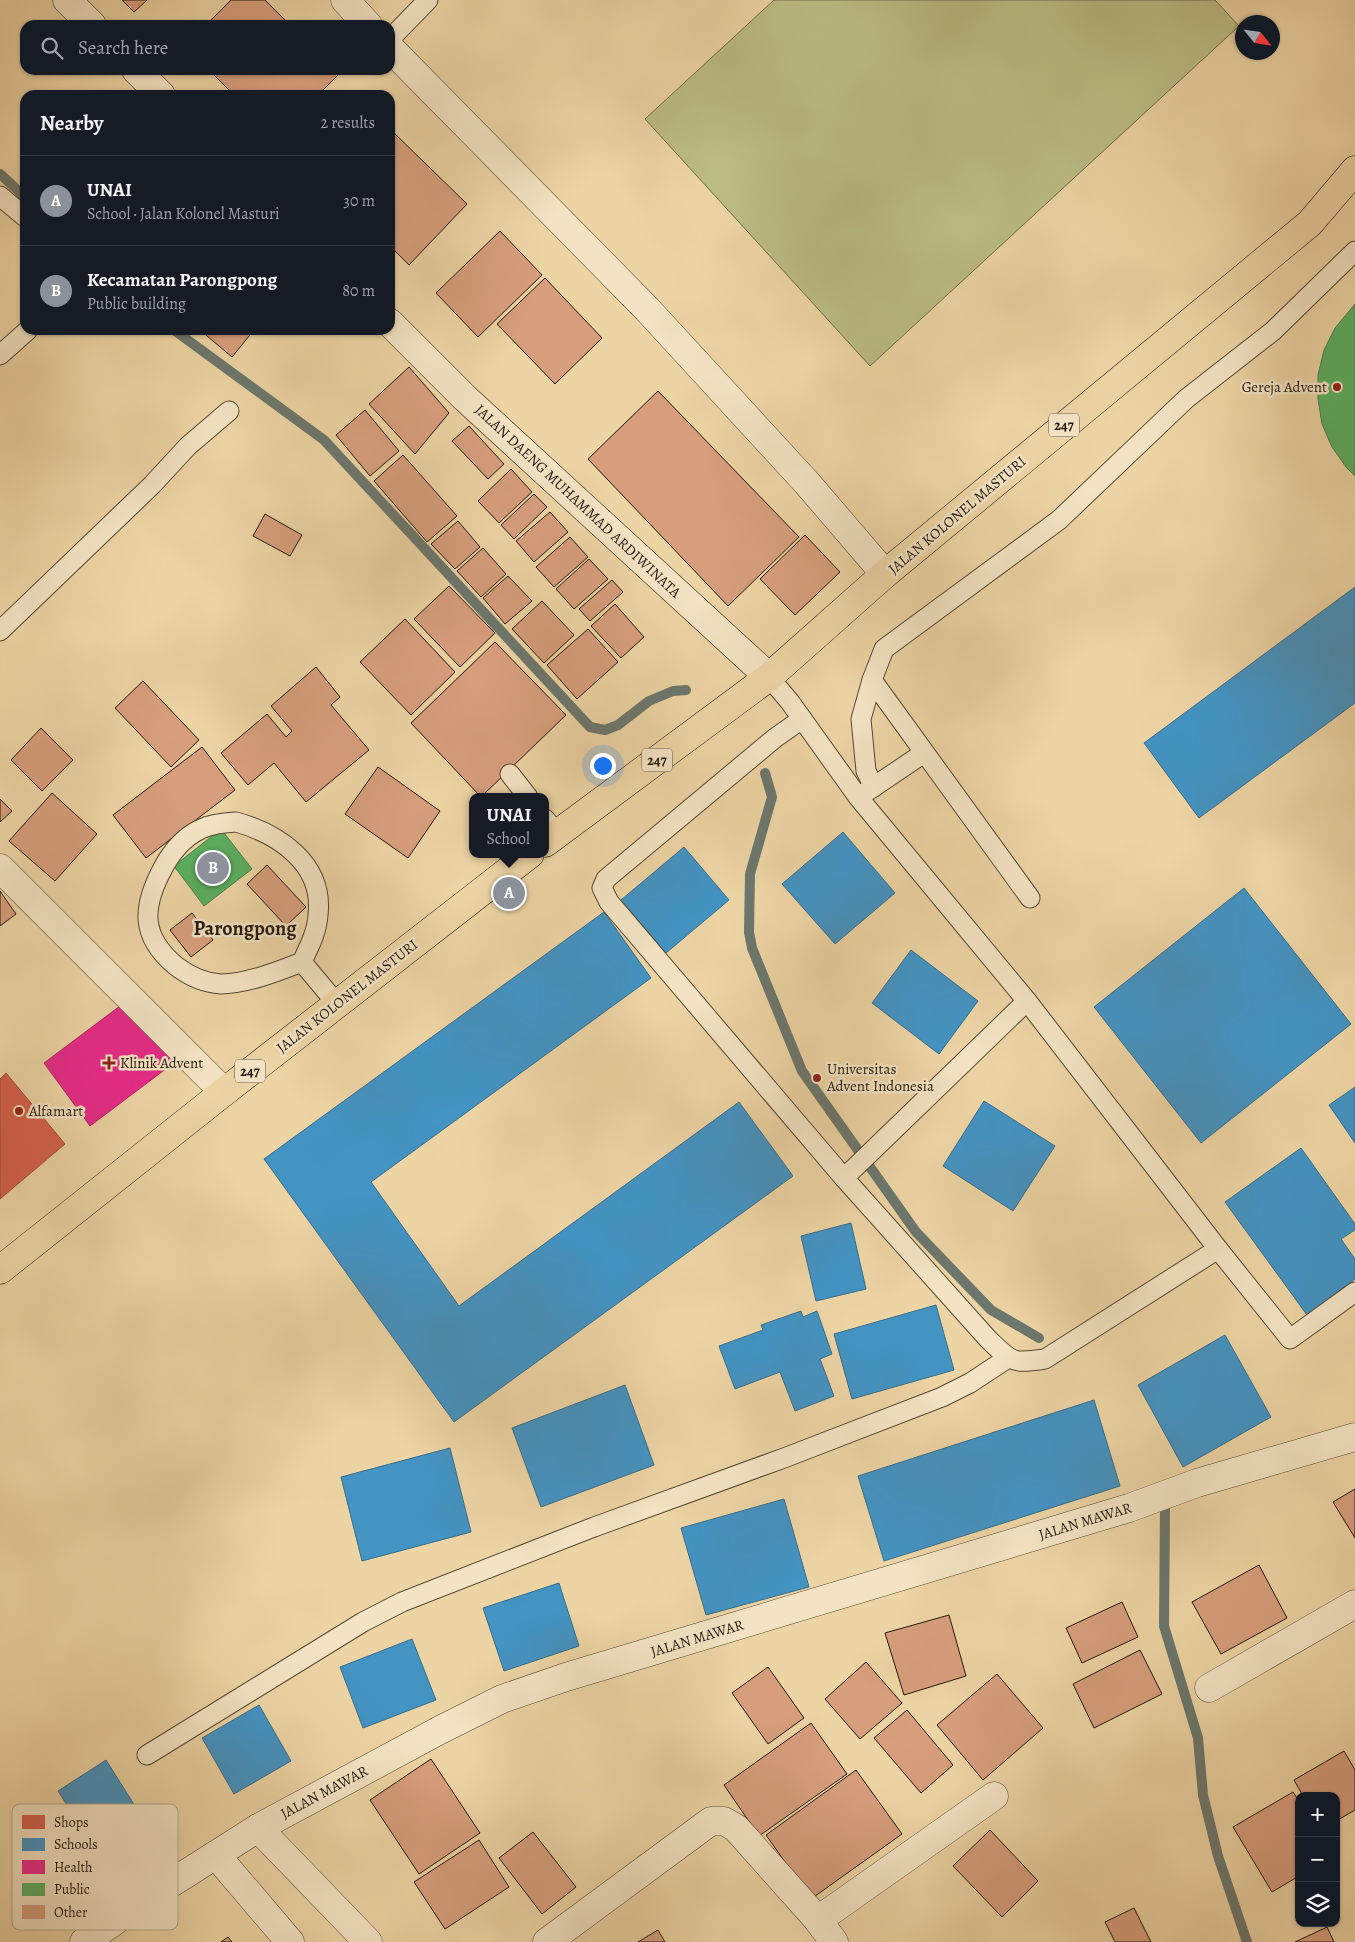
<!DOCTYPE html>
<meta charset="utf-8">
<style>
:root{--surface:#171b24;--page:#242831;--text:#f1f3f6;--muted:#9ea1a6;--line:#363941;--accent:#8c9099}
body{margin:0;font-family:Alegreya,serif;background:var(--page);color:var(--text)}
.controls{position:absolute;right:15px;bottom:15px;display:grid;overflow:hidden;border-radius:10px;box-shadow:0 1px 4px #0004}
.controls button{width:45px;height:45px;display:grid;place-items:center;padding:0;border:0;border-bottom:1px solid var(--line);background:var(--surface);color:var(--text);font:25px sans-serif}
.compass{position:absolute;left:1235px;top:15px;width:45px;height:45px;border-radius:50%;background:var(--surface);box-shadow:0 1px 4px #0004;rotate:120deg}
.you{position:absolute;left:602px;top:765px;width:18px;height:18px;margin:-12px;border:4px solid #fff;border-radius:50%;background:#1a73e8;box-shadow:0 0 0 8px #1a73e833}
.badge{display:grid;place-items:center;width:32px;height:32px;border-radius:50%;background:var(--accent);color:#fff;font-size:16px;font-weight:700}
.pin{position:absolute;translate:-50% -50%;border:2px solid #fff;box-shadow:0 1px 5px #0006}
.popup{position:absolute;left:469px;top:793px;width:80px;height:65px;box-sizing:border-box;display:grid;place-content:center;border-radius:10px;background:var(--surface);filter:drop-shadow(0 1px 4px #0005);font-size:16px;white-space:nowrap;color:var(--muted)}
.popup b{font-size:19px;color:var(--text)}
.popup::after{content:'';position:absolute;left:50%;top:100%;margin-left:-10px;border:10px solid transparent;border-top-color:var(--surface)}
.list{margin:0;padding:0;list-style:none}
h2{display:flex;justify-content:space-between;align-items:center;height:65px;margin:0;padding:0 20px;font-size:21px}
h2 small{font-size:16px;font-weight:400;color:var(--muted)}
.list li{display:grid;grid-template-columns:32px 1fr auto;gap:15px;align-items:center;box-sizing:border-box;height:90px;padding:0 20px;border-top:1px solid var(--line)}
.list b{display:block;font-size:19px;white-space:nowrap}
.list p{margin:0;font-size:16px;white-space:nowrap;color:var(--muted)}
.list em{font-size:16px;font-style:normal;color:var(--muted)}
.icon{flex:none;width:28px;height:28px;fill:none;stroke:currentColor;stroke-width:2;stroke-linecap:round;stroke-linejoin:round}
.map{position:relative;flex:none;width:1355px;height:1942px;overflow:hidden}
.search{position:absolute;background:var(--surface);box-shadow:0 1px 4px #0004;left:20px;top:20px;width:375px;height:55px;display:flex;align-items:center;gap:12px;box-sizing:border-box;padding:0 18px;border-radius:15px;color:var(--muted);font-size:19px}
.panel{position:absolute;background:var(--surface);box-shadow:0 1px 4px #0004;left:20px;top:90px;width:375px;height:245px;border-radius:15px}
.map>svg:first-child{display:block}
.green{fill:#bbbc84;stroke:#6e6a47}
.shops{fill:#d6604d;stroke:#a04a39}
.schools{fill:#4393c3;stroke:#396e8c}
.health{fill:#e7298a;stroke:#ac2464}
.public{fill:#5aae61;stroke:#498147}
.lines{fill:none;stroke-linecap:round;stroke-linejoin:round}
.stream{stroke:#6c776e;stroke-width:10}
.building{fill:#d79e7d;stroke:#22180a}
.lane-casing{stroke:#554730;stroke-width:21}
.street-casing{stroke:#554730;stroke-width:29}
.secondary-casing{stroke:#22180a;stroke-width:29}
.primary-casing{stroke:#22180a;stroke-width:29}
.lane{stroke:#f3e3c4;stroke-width:19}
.street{stroke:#f3e3c4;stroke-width:28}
.secondary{stroke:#f3e3c4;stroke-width:28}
.primary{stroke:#edd4a4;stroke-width:28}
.poi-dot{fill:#8f2418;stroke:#f3e3c4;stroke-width:2}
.labels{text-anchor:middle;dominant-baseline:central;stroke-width:5;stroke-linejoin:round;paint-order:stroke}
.shield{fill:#f3e3c4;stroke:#615542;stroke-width:1}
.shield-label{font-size:14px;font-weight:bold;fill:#22180a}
.poi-label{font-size:15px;fill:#22180a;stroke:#f3e3c4;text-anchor:start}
.street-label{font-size:15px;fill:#22180a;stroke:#f3e3c4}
.district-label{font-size:20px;font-weight:bold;fill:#22180a;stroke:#f3e3c4}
.key{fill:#f3e3c4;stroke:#b4a68c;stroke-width:1}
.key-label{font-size:14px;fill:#22180a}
</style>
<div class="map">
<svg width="1355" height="1942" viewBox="0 0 1355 1942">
<rect width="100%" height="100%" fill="#edd4a4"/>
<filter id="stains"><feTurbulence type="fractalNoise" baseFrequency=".004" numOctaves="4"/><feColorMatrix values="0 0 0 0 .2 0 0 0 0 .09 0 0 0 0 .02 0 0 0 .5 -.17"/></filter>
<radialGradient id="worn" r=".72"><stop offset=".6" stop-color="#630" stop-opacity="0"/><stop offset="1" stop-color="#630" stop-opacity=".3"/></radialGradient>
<path class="green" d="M774 0H1215L1239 26 870 366 645 119Z"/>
<path class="shops" d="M6 1073 65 1144 0 1199V1079Z"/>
<g class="schools">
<path d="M1355 587V703L1199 818 1144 743Z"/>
<path d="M843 832 895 893 835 944 782 884Z"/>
<path d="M684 847 729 900 666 953 621 900Z"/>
<path d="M1244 888 1351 1024 1201 1143 1094 1007Z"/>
<path d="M604 912 651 978 371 1182 459 1306 739 1102 793 1176 454 1422 264 1159Z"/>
<path d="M911 950 978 1001 939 1054 872 1003Z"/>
<path d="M1355 1087V1143L1329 1105Z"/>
<path d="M984 1101 1055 1146 1013 1211 943 1166Z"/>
<path d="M1301 1148 1355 1224V1230L1341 1239 1355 1259V1279L1307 1315 1225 1202Z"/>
<path d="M851 1223 866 1289 816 1301 801 1236Z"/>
<path d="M936 1305 954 1370 852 1399 834 1334Z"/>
<path d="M801 1311 803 1317 817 1311 832 1354 820 1359 834 1396 795 1411 780 1372 735 1389 719 1346 763 1330 761 1325Z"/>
<path d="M1225 1335 1271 1417 1183 1467 1138 1385Z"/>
<path d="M625 1385 654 1465 541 1507 512 1428Z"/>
<path d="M1094 1400 1120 1486 884 1561 858 1476Z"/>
<path d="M450 1448 471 1532 362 1561 341 1477Z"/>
<path d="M784 1499 809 1587 706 1615 681 1528Z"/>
<path d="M559 1583 579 1646 504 1671 483 1608Z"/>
<path d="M412 1639 436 1700 363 1728 340 1667Z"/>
<path d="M259 1705 291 1761 234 1794 202 1738Z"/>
<path d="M106 1760 166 1855 118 1885 58 1791Z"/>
</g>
<path class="health" d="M128 1000 175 1062 90 1126 44 1063Z"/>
<g class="public">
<path d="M1355 304V476L1346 467 1332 447 1322 424 1318 399V375L1324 350 1335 328Z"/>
<path d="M221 829 252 869 204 906 174 866Z"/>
</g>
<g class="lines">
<g class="stream">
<path d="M0 174 25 197"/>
<path d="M174 330 324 440 590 727 605 730 618 725 649 701 673 691 686 690"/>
<path d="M765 773 772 797 750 874 749 932 752 948 802 1071 916 1232 991 1310 1039 1338"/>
<path d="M1165 1506 1164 1626 1198 1738 1203 1795 1218 1856 1247 1942"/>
</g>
</g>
<g class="building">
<path d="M122 0H147L134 12Z"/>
<path d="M231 0H265L290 25H206Z"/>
<path d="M209 70H335L339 74 318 95H234Z"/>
<path d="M390 129 467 204 409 265 390 246Z"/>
<path d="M500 231 542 275 478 337 436 293Z"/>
<path d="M545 278 602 338 555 384 497 324Z"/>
<path d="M200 330H254L232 357Z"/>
<path d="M409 367 449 413 415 454 369 404Z"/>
<path d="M658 391 799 537 728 606 588 459Z"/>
<path d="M365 410 399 451 370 476 336 435Z"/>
<path d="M469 426 504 464 488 479 452 441Z"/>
<path d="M403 455 457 516 427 542 374 481Z"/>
<path d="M511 469 532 492 499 523 478 501Z"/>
<path d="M534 494 547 507 514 539 501 525Z"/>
<path d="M550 512 568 532 534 562 516 541Z"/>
<path d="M265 514 302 535 290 556 253 536Z"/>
<path d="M458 521 480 547 455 569 431 544Z"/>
<path d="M805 535 840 572 795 615 760 579Z"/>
<path d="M570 537 588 557 554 587 536 567Z"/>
<path d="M483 548 506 574 481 597 457 571Z"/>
<path d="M589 559 608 579 574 609 556 589Z"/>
<path d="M508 576 532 601 505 624 483 598Z"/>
<path d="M612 580 623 592 590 621 579 609Z"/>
<path d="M449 586 495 633 460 667 414 619Z"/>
<path d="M542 601 574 635 544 663 512 629Z"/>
<path d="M615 604 644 637 621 658 591 626Z"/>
<path d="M405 619 455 672 411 715 360 662Z"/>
<path d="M588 629 618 662 577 699 547 665Z"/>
<path d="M495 642 566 715 481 797 411 723Z"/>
<path d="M316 667 340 697 331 705 369 750 306 802 274 763 248 785 221 753 267 714 286 737 292 731 271 706Z"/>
<path d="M143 681 199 740 171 767 115 708Z"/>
<path d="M41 728 73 760 42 791 11 760Z"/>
<path d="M202 747 235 790 146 858 113 815Z"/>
<path d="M378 767 440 811 408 858 345 814Z"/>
<path d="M52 793 97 834 55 881 9 841Z"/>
<path d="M0 799 12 811 0 822Z"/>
<path d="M267 865 306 907 286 926 247 884Z"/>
<path d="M0 891 16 914 0 926Z"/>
<path d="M192 913 213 940 191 957 170 930Z"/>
<path d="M1355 1489V1538L1333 1502Z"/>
<path d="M1259 1565 1287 1618 1221 1654 1192 1602Z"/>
<path d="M1122 1602 1138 1637 1082 1663 1066 1628Z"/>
<path d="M949 1615 966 1676 904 1695 885 1633Z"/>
<path d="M1140 1650 1162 1694 1094 1728 1073 1684Z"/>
<path d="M866 1662 902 1703 860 1739 825 1699Z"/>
<path d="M768 1667 804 1718 768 1744 732 1693Z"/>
<path d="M997 1674 1043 1728 983 1780 937 1725Z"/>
<path d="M907 1710 953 1765 921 1793 874 1738Z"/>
<path d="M811 1723 847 1774 759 1836 724 1785Z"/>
<path d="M1344 1751 1355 1770V1810L1336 1821V1796H1303L1294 1780Z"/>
<path d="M431 1759 480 1833 419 1874 370 1800Z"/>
<path d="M856 1770 902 1834 811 1899 766 1835Z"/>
<path d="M1293 1792 1299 1801V1876L1272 1892 1233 1827Z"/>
<path d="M990 1830 1038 1881 1002 1917 953 1866Z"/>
<path d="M533 1832 576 1887 542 1914 499 1858Z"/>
<path d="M479 1840 509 1887 445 1929 414 1882Z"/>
<path d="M1134 1908 1151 1942H1115L1105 1922Z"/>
<path d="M1327 1927 1334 1942H1295Z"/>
<path d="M658 1930 665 1942H638Z"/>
<path d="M228 1937 232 1942H221Z"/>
</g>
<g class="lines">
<g class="lane-casing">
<g id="lane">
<path d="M390 39 428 0"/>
<path d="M0 196 25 217"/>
<path d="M0 355 28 330"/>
<path d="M0 631 152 485 188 446 229 411"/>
<path d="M769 677 790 702 858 797 1027 1001 1218 1249 1290 1339 1355 1292"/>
<path d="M872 680 1030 898"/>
<path d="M802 719 775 738 606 879 602 888 609 902 844 1178 988 1339C1012 1362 1011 1364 1045 1359L1218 1249"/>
<path d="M510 774 528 797"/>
<path d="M874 787 866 771 861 719 872 680 884 649 1059 520 1186 399 1273 331 1355 251"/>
<path d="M863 794 924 753"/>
<path d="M545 819 557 834"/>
<path d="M236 822C279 834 324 864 318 915 317 932 309 947 302 962 279 971 246 984 221 984 205 983 189 976 176 966 140 936 142 907 163 868 171 853 183 838 199 830 210 824 223 823 236 822Z"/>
<path d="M302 962 337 1004"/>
<path d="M844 1178 1027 1001"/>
<path d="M147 1755 363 1622 402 1602 594 1527 784 1458 942 1397 970 1383 1008 1358"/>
</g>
</g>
<g class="street-casing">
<g id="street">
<path d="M345 0 368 25"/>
<path d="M390 48 647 309 807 483 885 574"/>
<path d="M0 868 224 1092"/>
<path d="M1209 1688 1355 1604"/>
<path d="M258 1828 368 1942"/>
<path d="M216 1855 290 1942"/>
<path d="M818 1920 994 1796"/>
<path d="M84 1942 154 1894 258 1828 440 1730 502 1699 566 1677 1129 1508 1197 1483 1355 1437"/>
<path d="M547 1942 711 1821H724L736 1828 818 1920 834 1942"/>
</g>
</g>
<g class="secondary-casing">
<g id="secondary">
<path d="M67 0 92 25"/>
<path d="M136 70 161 95"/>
<path d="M390 323 465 398 769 677"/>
</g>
</g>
<g class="primary-casing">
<g id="primary">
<path d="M545 843 769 677 885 574 1310 223 1355 170"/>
<path d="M0 1270 224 1092 530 854"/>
</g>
</g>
<use href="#lane" class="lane"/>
<use href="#street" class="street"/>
<use href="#secondary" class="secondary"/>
<use href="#primary" class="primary"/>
</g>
<g class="poi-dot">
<circle cx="1337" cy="387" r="5"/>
<path d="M106.5 1055.5h5v5h5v5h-5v5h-5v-5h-5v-5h5z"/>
<circle cx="817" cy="1078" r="5"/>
<circle cx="19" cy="1111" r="5"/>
</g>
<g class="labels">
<g class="shield">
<rect x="1049" y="413.5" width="30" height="23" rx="4"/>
<rect x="642" y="748.5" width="30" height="23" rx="4"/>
<rect x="235" y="1059.5" width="30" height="23" rx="4"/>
</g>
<g class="shield-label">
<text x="1064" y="425">247</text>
<text x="657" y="760">247</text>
<text x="250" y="1071">247</text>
</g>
<g class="poi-label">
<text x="1327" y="387" text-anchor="end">Gereja Advent</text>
<text x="120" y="1063">Klinik Advent</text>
<text x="827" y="1069">Universitas<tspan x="827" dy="17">Advent Indonesia</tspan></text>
<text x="29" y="1111">Alfamart</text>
</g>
<g class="street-label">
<text transform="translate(578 501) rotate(43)">JALAN DAENG MUHAMMAD ARDIWINATA</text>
<text transform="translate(957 515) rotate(-40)">JALAN KOLONEL MASTURI</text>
<text transform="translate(347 996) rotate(-38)">JALAN KOLONEL MASTURI</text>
<text transform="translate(1085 1521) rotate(-17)">JALAN MAWAR</text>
<text transform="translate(697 1638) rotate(-17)">JALAN MAWAR</text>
<text transform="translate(324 1792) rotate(-28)">JALAN MAWAR</text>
</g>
<g class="district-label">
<text x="245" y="928">Parongpong</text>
</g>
</g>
<rect x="12" y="1804" width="166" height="126" rx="8" class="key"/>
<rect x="22" y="1815" width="23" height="14" fill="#d6604d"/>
<rect x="22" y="1838" width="23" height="13" fill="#4393c3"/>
<rect x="22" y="1860" width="23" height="14" fill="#e7298a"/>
<rect x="22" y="1883" width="23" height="13" fill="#5aae61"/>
<rect x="22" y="1905" width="23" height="14" fill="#d79e7d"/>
<g class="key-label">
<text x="54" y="1827">Shops</text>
<text x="54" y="1849">Schools</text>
<text x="54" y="1872">Health</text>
<text x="54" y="1894">Public</text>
<text x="54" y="1917">Other</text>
</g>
<rect width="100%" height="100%" filter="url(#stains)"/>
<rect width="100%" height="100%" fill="url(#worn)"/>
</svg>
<div class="controls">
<button>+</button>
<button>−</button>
<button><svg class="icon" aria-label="layers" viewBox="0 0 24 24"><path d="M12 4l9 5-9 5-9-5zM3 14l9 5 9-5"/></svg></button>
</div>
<svg class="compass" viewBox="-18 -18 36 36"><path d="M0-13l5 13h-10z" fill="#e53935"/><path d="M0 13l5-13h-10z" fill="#9ea1a6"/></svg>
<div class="you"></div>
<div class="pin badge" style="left:509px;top:893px">A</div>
<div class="popup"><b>UNAI</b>School</div>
<div class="pin badge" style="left:213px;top:868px">B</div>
<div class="search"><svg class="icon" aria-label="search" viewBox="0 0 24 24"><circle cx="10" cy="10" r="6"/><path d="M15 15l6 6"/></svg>Search here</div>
<section class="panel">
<h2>Nearby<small>2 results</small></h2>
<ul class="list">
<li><span class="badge">A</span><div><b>UNAI</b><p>School · Jalan Kolonel Masturi</p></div><em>30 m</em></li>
<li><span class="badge">B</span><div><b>Kecamatan Parongpong</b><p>Public building</p></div><em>80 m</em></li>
</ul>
</section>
</div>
